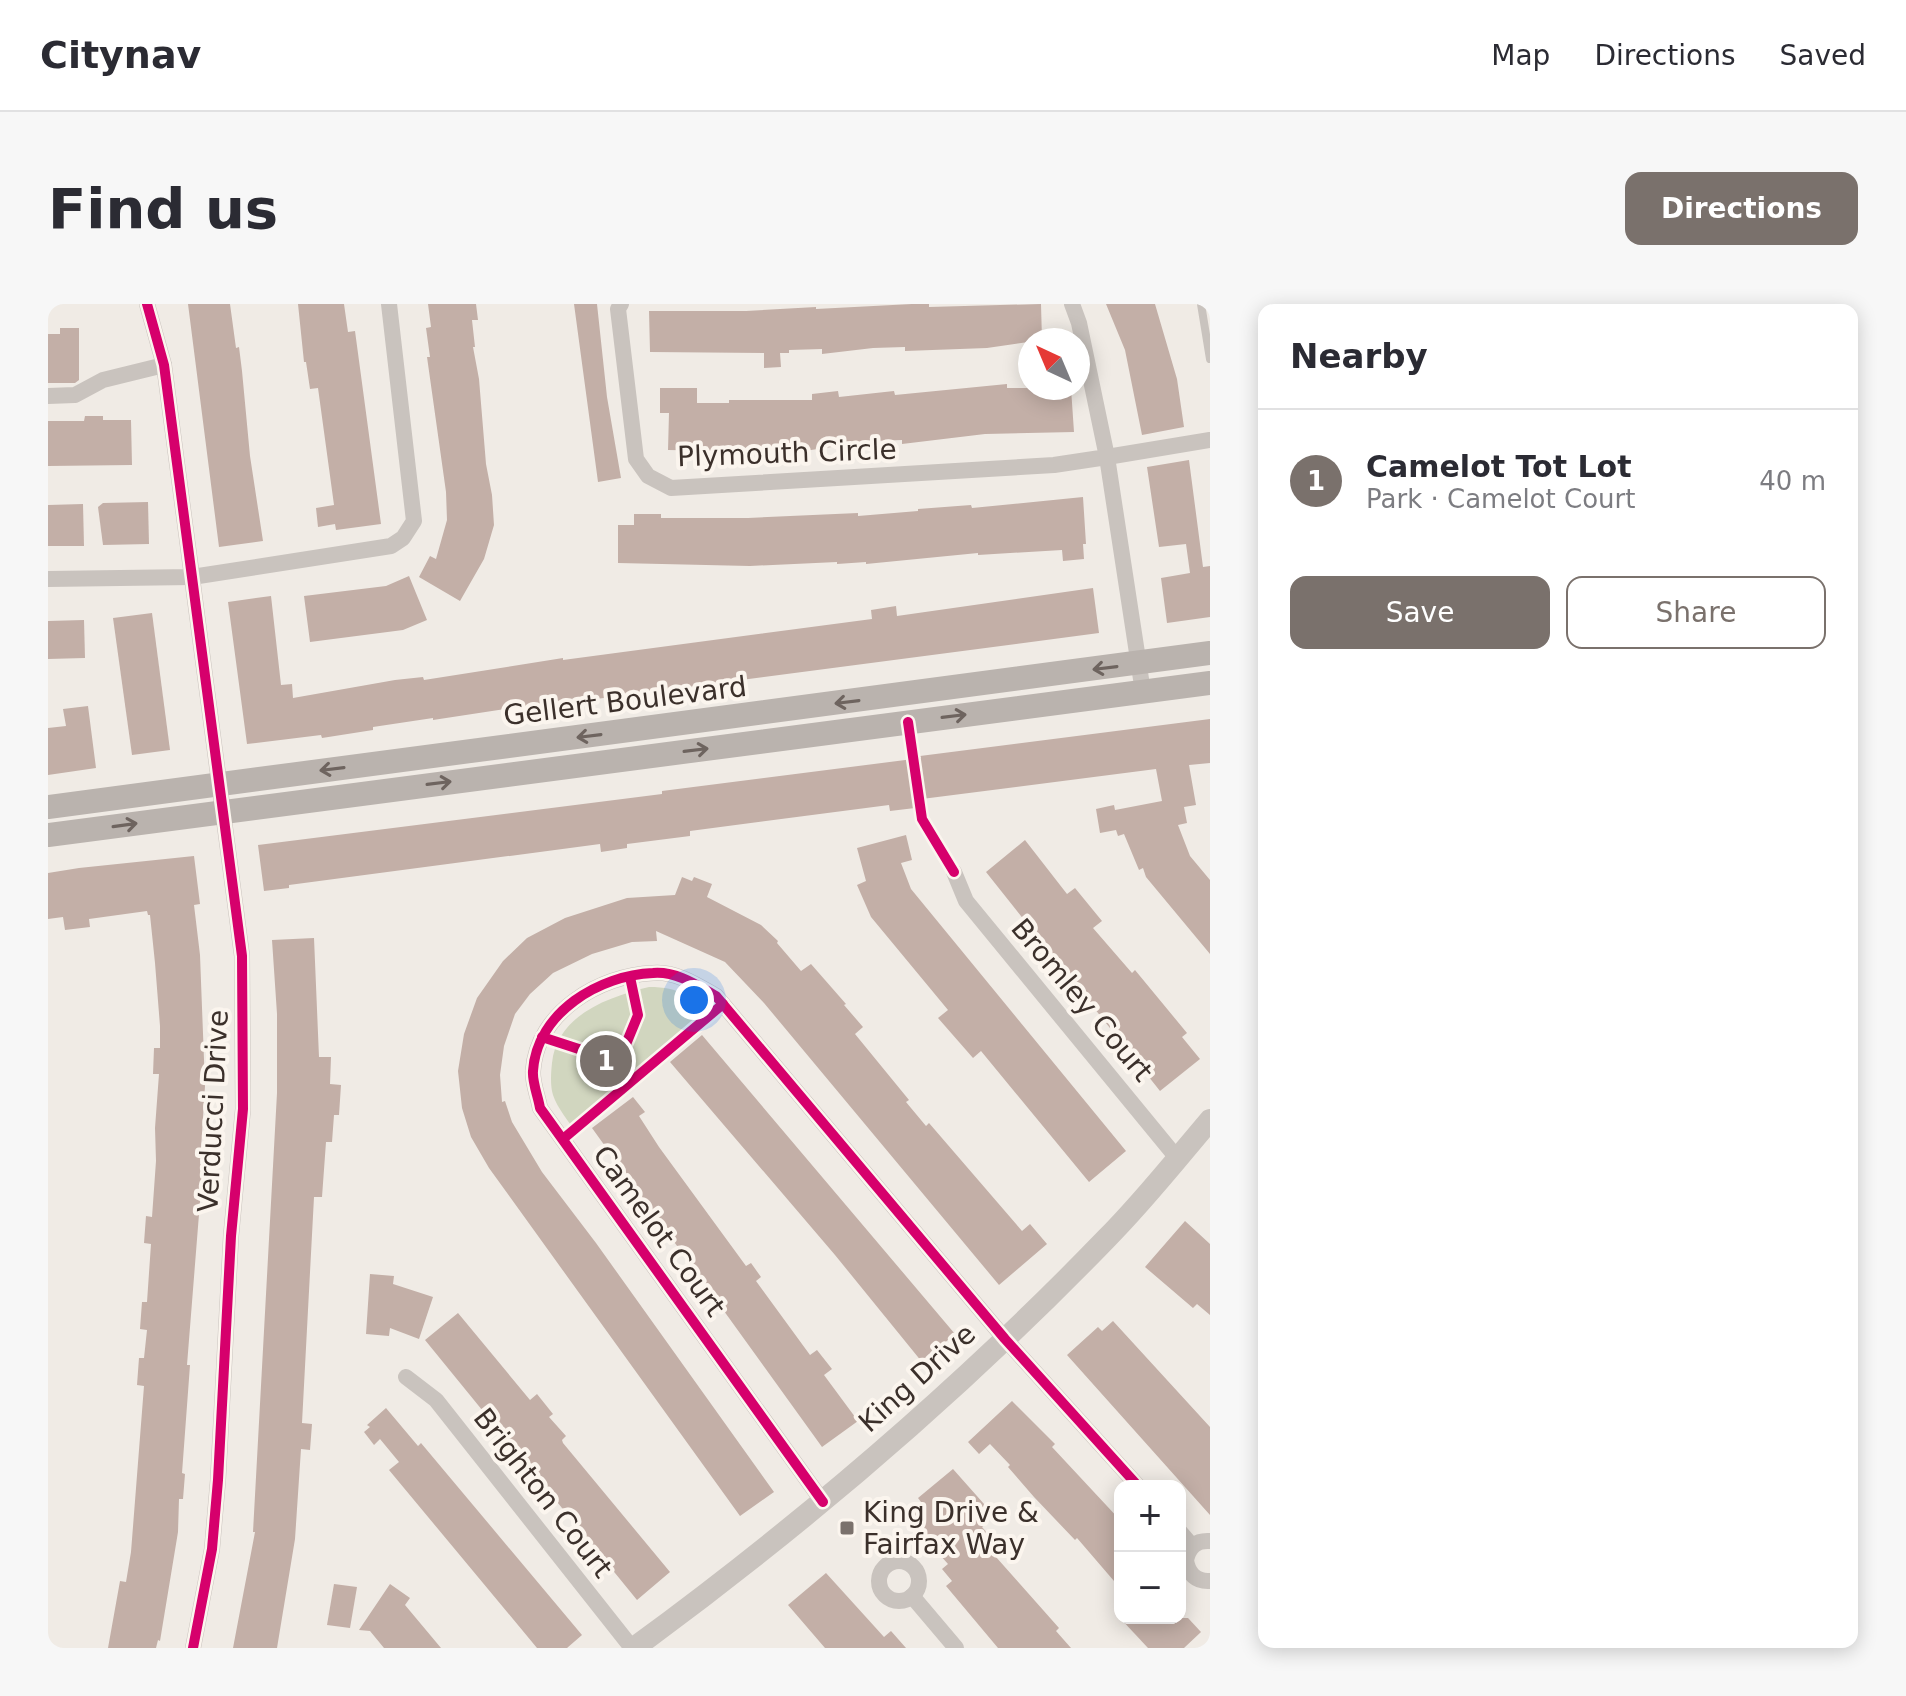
<!DOCTYPE html>
<meta charset="utf-8">
<style>
:root{--surface:#fff;--page:#f7f7f7;--text:#2b2b33;--muted:#7c7c81;--line:#e1e1e2;--accent:#7a716c}
body{margin:0;font-family:"DejaVu Sans",sans-serif;background:var(--page);color:var(--text)}
.controls{position:absolute;right:24px;bottom:24px;display:grid;overflow:hidden;border-radius:16px;box-shadow:0 4px 20px #0003}
.controls button{width:72px;height:72px;display:grid;place-items:center;padding:0;border:0;border-bottom:2px solid var(--line);background:var(--surface);color:var(--text);font:40px sans-serif}
.compass{position:absolute;left:970px;top:24px;width:72px;height:72px;border-radius:50%;background:var(--surface);box-shadow:0 4px 20px #0003;rotate:316deg}
.you{position:absolute;left:646px;top:696px;width:28px;height:28px;margin:-20px;border:6px solid #fff;border-radius:50%;background:#1a73e8;box-shadow:0 0 0 12px #1a73e833}
.badge{display:grid;place-items:center;width:52px;height:52px;border-radius:50%;background:var(--accent);color:#fff;font-size:26px;font-weight:700}
.pin{position:absolute;translate:-50% -50%;border:4px solid #fff;box-shadow:0 2px 8px #0006}
.list{margin:0;padding:0;list-style:none}
h2{display:flex;justify-content:space-between;align-items:center;height:104px;margin:0;padding:0 32px;font-size:34px}
h2 small{font-size:26px;font-weight:400;color:var(--muted)}
.list li{display:grid;grid-template-columns:52px 1fr auto;gap:24px;align-items:center;box-sizing:border-box;height:144px;padding:0 32px;border-top:2px solid var(--line)}
.list b{display:block;font-size:30px;white-space:nowrap}
.list p{margin:0;font-size:26px;white-space:nowrap;color:var(--muted)}
.list em{font-size:26px;font-style:normal;color:var(--muted)}
.actions{display:flex;gap:16px;padding:24px 32px}
.actions a{flex:1;padding:18px 0;border:2px solid var(--accent);border-radius:16px;text-align:center;font-size:28px;color:var(--accent)}
.actions .main{background:var(--accent);color:#fff}
.map{position:relative;flex:none;width:1162px;height:1344px;overflow:hidden;border-radius:16px}
header{display:flex;align-items:center;gap:48px;box-sizing:border-box;height:112px;padding:0 40px;background:var(--surface);border-bottom:2px solid var(--line)}
header strong{font-size:38px}
nav{display:flex;gap:44px;margin-inline-start:auto;font-size:28px}
.intro{display:flex;align-items:center;justify-content:space-between;box-sizing:border-box;height:192px;padding:0 48px}
h1{margin:0;font-size:56px}
.button{padding:20px 36px;border-radius:16px;background:var(--accent);color:#fff;font-size:28px;font-weight:700}
main{display:flex;gap:48px;padding:0 48px}
aside{flex:1;background:var(--surface);border-radius:16px;box-shadow:0 4px 20px #0003}
.map>svg:first-child{display:block}
.green{fill:#d1d6bf}
.building{fill:#c3afa7}
.lines{fill:none;stroke-linecap:round;stroke-linejoin:round}
.service{stroke:#c9c3be;stroke-width:8}
.minor{stroke:#c9c3be;stroke-width:16}
.tertiary{stroke:#c9c3be;stroke-width:22}
.secondary{stroke:#bab3ae;stroke-width:24}
.cycleway-casing{stroke:#fbf5ee;stroke-width:15}
.cycleway{stroke:#d6006c;stroke-width:10}
.oneway{stroke:#6e645f}
.poi-dot{fill:#7a716c;stroke:#fbf5ee;stroke-width:3}
.labels{text-anchor:middle;dominant-baseline:central;stroke-width:8;stroke-linejoin:round;paint-order:stroke}
.street-label{font-size:28px;fill:#3b302b;stroke:#fbf5ee}
.poi-label{font-size:28px;fill:#3b302b;stroke:#fbf5ee;text-anchor:start}
</style>
<header>
<strong>Citynav</strong>
<nav><a>Map</a><a>Directions</a><a>Saved</a></nav>
</header>
<div class="intro"><h1>Find us</h1><a class="button">Directions</a></div>
<main>
<div class="map">
<svg width="1162" height="1344" viewBox="0 0 1162 1344">
<rect width="100%" height="100%" fill="#f0ebe5"/>
<path class="green" d="M601 683C632 683 643 692 663 714L528 829C521 817 509 804 505 791 502 781 503 769 504 759 509 711 560 693 601 683Z"/>
<g class="building">
<path d="M140 0H182L188 44 191 43 194 67 202 152 215 237 171 243Z"/>
<path d="M250 0H296L300 28 307 27 333 220 288 226 287 220 270 223 268 204 286 201 270 84 262 85 258 58H256Z"/>
<path d="M380 0H428L430 16H424L427 43H425L431 75 438 160 444 191 446 221 436 255 412 297 371 273 382 252 388 255 399 216 398 188 379 53H382L378 24 383 23Z"/>
<path d="M526 0H549L559 93 573 174 550 178Z"/>
<path d="M864 0H881V3L993 0 994 36 939 44 857 47V43L825 44 774 50V45L741 46V49H732L733 63 716 64V49L602 48 601 7H698L768 3V5Z"/>
<path d="M1058 0H1107L1129 75 1136 123 1094 131 1077 46Z"/>
<path d="M12 24H31V76L27 79H0V30H12Z"/>
<path d="M959 80V84H1023L1026 128 937 130 854 140V136L824 137 763 146 739 147V142L676 145V147L620 146 621 109H612V84H649V99H681V96H764V90L790 87 791 93 846 87 847 91Z"/>
<path d="M37 112H55V116H83L84 161 0 162V117H36Z"/>
<path d="M1141 156 1155 263 1162 262V313L1119 319 1113 274 1142 269 1138 240 1111 243 1099 163Z"/>
<path d="M1035 193 1038 240H1035L1036 255 1015 257 1014 246 930 251V249L818 260V258L789 260V258L702 262 570 259V221H586V210H613V214H700L810 209V212L870 207V205L923 201 924 204Z"/>
<path d="M100 198 101 240 55 241 50 203 55 199Z"/>
<path d="M35 200 36 242H0V201Z"/>
<path d="M361 272 379 316 355 326 262 338 256 292 338 282Z"/>
<path d="M1045 284 1051 329 548 395V391L385 416V414L325 423V426L274 434 273 431 199 440 180 298 223 292 233 381 244 380 245 394 347 376 375 373 376 376 515 354V356L824 315 823 306 848 302 849 312Z"/>
<path d="M104 309 122 446 84 451 65 314Z"/>
<path d="M36 316 37 354 0 355V317Z"/>
<path d="M40 402 48 464 0 471V424L18 422 15 405Z"/>
<path d="M1162 415V459L1141 461 1148 501 1136 503 1139 519 1130 521 1142 552 1162 576V650L1098 573 1095 564 1091 566 1076 530 1070 532 1068 526 1052 529 1048 505 1066 501 1067 506 1114 497 1108 465 866 496 867 504 842 507 841 501 642 527V532L579 540V544L553 548 552 540 241 581V584L216 587 210 541 614 490V487L873 454 872 452Z"/>
<path d="M858 531 864 556 853 559 863 585 1078 847 1041 878 933 747 925 754 890 714 900 706 823 613 809 581 818 577 809 544Z"/>
<path d="M977 536 1019 590 1027 584 1054 617 1045 624 1084 669 1087 666 1139 729 1134 733 1152 755 1112 787 938 568Z"/>
<path d="M146 552 152 600 146 601 152 651 157 782 152 860H155L139 1061H142L134 1169 137 1170 135 1195H131L130 1228 112 1337 110 1336 108 1344H60L72 1277 78 1278 83 1248 96 1082 89 1081 91 1054H96L99 1026 92 1025 94 998H99L103 940 96 939 98 912 104 913 108 857 107 824 111 770H105L106 744H112V722L107 659 102 611H100L99 607 41 615 42 623 17 626 15 613 0 615V569L31 564Z"/>
<path d="M634 573 644 577 646 573 664 580 659 593 713 621 730 637 729 639 753 667 763 660 798 700 796 701 815 723 807 730 861 796 858 798 878 822 881 819 974 927 982 920 999 940 951 981 716 699 677 658 608 627 609 637 584 638 544 650 505 669 482 690 467 710 456 742 452 771 454 798 457 797 464 818 494 868 548 939 726 1188 692 1212 441 864 423 833 414 804 410 767 416 730 429 694 455 657 479 634 517 614 579 594 627 591Z"/>
<path d="M266 634 271 753H283L282 780 293 781 291 811H286L284 838H278L274 893H266L254 1119 264 1120 262 1146 253 1145 247 1235 229 1344H185L207 1228H205L229 789V710L224 636Z"/>
<path d="M654 731 907 1030 874 1058 787 951 622 758Z"/>
<path d="M585 793 597 808 591 812 611 843 698 962 703 959 713 973 708 977 762 1051 769 1046 784 1065 776 1071 810 1117 774 1143 544 824Z"/>
<path d="M1137 917 1162 940V1011L1149 1000 1145 1004 1097 963Z"/>
<path d="M322 970 346 972 345 980 385 993 371 1035 342 1024 341 1032 318 1030Z"/>
<path d="M410 1009 482 1096 489 1090 505 1110 501 1113 518 1132 514 1136 515 1139 622 1268 589 1296 377 1036Z"/>
<path d="M1065 1017 1162 1123V1211L1019 1051 1050 1023 1054 1027Z"/>
<path d="M964 1097 1007 1140 1004 1143 1072 1216V1284L1029 1234 1027 1236 986 1193 960 1163 962 1161 942 1140 931 1150 920 1138Z"/>
<path d="M338 1104 370 1142 373 1139 534 1331 519 1344H489L341 1166 351 1158 332 1135 326 1141 316 1128 322 1123 319 1121Z"/>
<path d="M905 1165 944 1209 936 1216 939 1219 934 1223 947 1238 940 1244 1011 1324 1008 1327 1023 1344H950L898 1282 904 1277 894 1265 900 1260 857 1212 873 1198 870 1194Z"/>
<path d="M778 1269 836 1333 843 1327 858 1344H777L740 1301Z"/>
<path d="M286 1280 309 1283 302 1324 279 1321Z"/>
<path d="M342 1280 362 1294 357 1301 393 1344H336L322 1327 311 1326Z"/>
<path d="M1072 1314H1140L1153 1328 1136 1344H1100Z"/>
</g>
<g class="lines">
<path class="service" d="M1153 0 1162 55"/>
<g class="minor">
<path d="M99 0 116 61 194 652 195 805 183 932 170 1176 164 1245 145 1344"/>
<path d="M573 0 570 5 588 155 600 172 623 184 1006 161 1059 153 1031 19 1024 0"/>
<path d="M0 92 27 91 55 76 116 61"/>
<path d="M0 275 144 273 343 242 355 234 366 217 341 0"/>
<path d="M1095 388 1059 153 1162 136"/>
<path d="M906 568 918 597 1129 854"/>
<path d="M358 1073 388 1096 584 1344"/>
<path d="M775 1198 492 804C490 792 484 778 485 767 489 708 552 671 605 669 628 667 649 681 668 692L957 1035 1090 1182"/>
<path d="M1132 1228 1144 1242"/>
<path d="M1162 1237C1148 1236 1141 1243 1138 1256 1140 1270 1148 1278 1162 1277"/>
<circle cx="851" cy="1277" r="20"/>
<path d="M864 1292 908 1344"/>
</g>
<path class="tertiary" d="M586 1344C754 1221 913 1085 1058 935 1095 898 1128 856 1162 816"/>
<g class="secondary">
<path d="M0 503 1162 349"/>
<path d="M0 531 1162 379"/>
</g>
<g class="cycleway-casing">
<g id="cycleway">
<path d="M99 0 116 61 194 652 195 805 183 932 170 1176 164 1245 145 1344"/>
<path d="M860 418 874 515 906 568"/>
<path d="M494 733 543 749 576 745 590 711 582 673"/>
<path d="M515 835 675 700"/>
<path d="M775 1198 492 804C490 792 484 778 485 767 489 708 552 671 605 669 628 667 649 681 668 692L957 1035 1090 1182"/>
</g>
</g>
<use href="#cycleway" class="cycleway"/>
</g>
<defs><path id="oneway-shaft" d="M-6 0H5M1.5-3L5.5 0L1.5 3" fill="none" stroke-width="1.6" stroke-linecap="round" stroke-linejoin="round" transform="scale(2)"/></defs>
<g class="oneway">
<use href="#oneway-shaft" transform="translate(1057 364) rotate(173)"/>
<use href="#oneway-shaft" transform="translate(799 398) rotate(173)"/>
<use href="#oneway-shaft" transform="translate(906 412) rotate(-7)"/>
<use href="#oneway-shaft" transform="translate(541 432) rotate(173)"/>
<use href="#oneway-shaft" transform="translate(648 446) rotate(-7)"/>
<use href="#oneway-shaft" transform="translate(284 465) rotate(173)"/>
<use href="#oneway-shaft" transform="translate(391 479) rotate(-7)"/>
<use href="#oneway-shaft" transform="translate(77 521) rotate(-8)"/>
</g>
<rect class="poi-dot" x="791" y="1216" width="16" height="16" rx="4"/>
<g class="labels">
<g class="street-label">
<text transform="translate(739 149) rotate(-2)">Plymouth Circle</text>
<text transform="translate(577 397) rotate(-7)">Gellert Boulevard</text>
<text transform="translate(1034 696) rotate(50)">Bromley Court</text>
<text transform="translate(165 807) rotate(-87)">Verducci Drive</text>
<text transform="translate(611 927) rotate(54)">Camelot Court</text>
<text transform="translate(869 1074) rotate(-42)">King Drive</text>
<text transform="translate(495 1189) rotate(52)">Brighton Court</text>
</g>
<g class="poi-label">
<text x="815" y="1208">King Drive &amp;<tspan x="815" dy="32">Fairfax Way</tspan></text>
</g>
</g>
</svg>
<div class="controls">
<button>+</button>
<button>−</button>
</div>
<svg class="compass" viewBox="-18 -18 36 36"><path d="M0-13l5 13h-10z" fill="#e53935"/><path d="M0 13l5-13h-10z" fill="#7c7c81"/></svg>
<div class="you"></div>
<div class="pin badge" style="left:558px;top:757px">1</div>
</div>
<aside>
<h2>Nearby<small></small></h2>
<ul class="list">
<li><span class="badge">1</span><div><b>Camelot Tot Lot</b><p>Park · Camelot Court</p></div><em>40 m</em></li>
</ul>
<div class="actions"><a class="main">Save</a><a>Share</a></div>
</aside>
</main>
